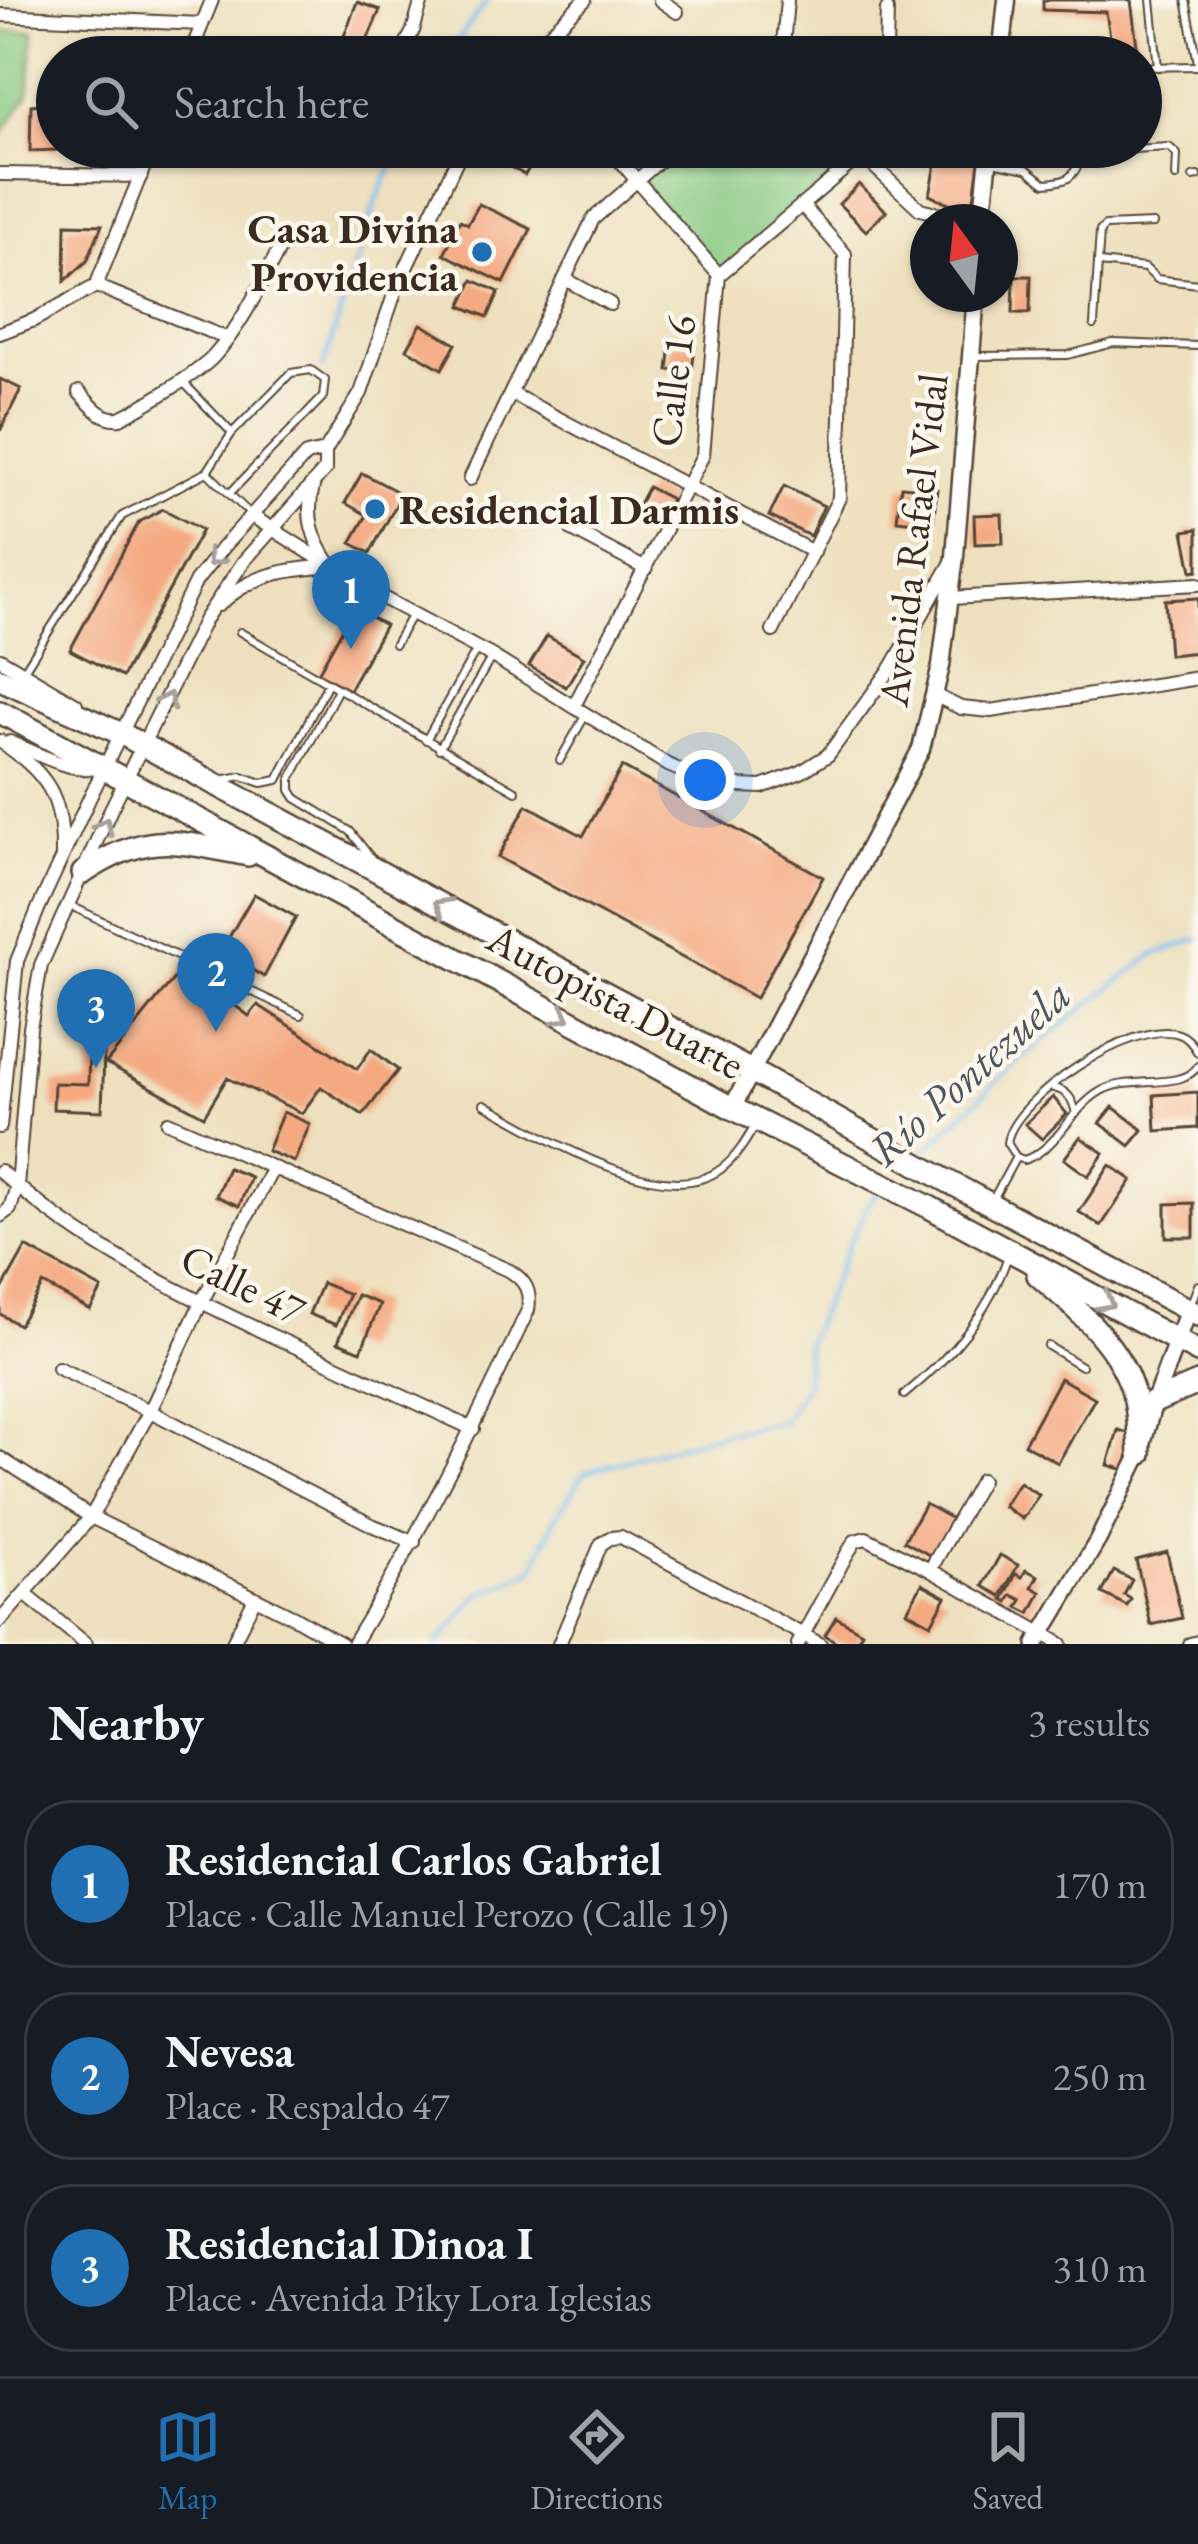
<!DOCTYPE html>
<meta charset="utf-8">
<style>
:root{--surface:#171b24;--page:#242831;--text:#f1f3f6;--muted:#9ea1a6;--line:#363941;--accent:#1f6fb2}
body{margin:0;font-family:"EB Garamond",serif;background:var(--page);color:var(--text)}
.compass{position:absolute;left:910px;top:204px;width:108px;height:108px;border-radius:50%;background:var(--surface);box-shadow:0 3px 9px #0004;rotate:345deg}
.you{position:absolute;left:705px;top:780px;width:42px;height:42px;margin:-30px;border:9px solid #fff;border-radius:50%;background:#1a73e8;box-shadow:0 0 0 18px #1a73e833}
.badge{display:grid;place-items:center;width:78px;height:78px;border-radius:50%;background:var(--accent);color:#fff;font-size:39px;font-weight:700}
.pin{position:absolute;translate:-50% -99px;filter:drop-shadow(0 3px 6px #0008)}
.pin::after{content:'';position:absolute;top:63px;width:42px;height:36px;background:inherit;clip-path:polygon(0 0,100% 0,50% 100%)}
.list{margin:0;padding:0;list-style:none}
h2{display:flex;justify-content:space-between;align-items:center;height:156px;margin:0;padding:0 48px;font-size:51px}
h2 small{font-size:39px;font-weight:400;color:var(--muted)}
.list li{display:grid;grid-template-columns:78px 1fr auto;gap:36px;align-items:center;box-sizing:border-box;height:168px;margin:0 24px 24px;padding:0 24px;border:3px solid var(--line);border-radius:48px}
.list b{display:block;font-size:45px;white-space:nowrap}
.list p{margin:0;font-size:39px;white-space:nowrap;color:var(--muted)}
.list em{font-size:39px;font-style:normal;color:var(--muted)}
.icon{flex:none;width:66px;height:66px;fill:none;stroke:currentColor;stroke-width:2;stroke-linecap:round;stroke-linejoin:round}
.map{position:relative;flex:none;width:1198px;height:1644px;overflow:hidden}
.search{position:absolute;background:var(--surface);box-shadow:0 3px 9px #0004;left:36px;right:36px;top:36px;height:132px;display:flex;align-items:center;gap:30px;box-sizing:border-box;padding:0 42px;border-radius:66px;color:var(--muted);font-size:45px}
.sheet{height:732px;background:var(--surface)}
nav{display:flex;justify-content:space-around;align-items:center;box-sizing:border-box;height:168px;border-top:3px solid var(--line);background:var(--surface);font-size:33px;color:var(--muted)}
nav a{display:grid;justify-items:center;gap:6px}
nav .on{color:var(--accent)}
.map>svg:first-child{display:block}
.green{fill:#87c982;stroke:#617a50;stroke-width:3}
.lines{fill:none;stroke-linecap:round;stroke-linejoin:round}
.stream{stroke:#78bef0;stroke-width:4.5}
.building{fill:#f4a981}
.service-casing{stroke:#564536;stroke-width:10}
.minor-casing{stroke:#564536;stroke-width:16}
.tertiary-casing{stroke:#564536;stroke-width:20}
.secondary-casing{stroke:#564536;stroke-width:21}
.motorway-casing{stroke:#564536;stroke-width:26}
.service{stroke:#fff;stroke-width:6}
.minor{stroke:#fff;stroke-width:12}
.tertiary{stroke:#fff;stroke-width:15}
.secondary{stroke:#fff;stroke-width:16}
.motorway{stroke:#fff;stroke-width:21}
.oneway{stroke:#a79f9a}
.poi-dot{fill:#1f6fb2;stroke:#fbf7ec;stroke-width:4.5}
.labels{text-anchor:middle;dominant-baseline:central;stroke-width:9;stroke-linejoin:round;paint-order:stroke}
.poi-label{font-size:42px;font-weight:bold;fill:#3b2a1e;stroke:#fbf7ec;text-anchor:end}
.street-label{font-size:42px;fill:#3b2a1e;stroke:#fbf7ec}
.water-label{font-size:45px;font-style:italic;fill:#4d565d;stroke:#fbf7ec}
</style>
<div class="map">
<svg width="1198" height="1644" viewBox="0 0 1198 1644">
<rect width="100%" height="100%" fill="#fbf7ec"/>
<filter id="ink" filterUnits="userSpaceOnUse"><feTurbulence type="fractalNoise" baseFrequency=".00833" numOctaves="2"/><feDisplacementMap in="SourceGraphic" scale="24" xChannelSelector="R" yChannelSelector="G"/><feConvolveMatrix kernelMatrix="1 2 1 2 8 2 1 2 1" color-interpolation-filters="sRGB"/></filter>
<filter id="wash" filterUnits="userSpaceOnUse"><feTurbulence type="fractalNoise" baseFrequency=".004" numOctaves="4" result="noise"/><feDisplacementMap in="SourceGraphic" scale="48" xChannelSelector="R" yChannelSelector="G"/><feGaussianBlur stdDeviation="2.7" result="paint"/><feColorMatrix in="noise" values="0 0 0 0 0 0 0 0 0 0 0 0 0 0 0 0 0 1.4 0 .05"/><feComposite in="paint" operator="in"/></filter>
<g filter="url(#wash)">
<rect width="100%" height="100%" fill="#eee0be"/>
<g class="green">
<path d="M34 31 28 96 0 136V32Z"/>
<path d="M675 147H853L860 156 719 275 636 179Z"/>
</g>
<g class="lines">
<g class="stream">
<path d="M445 57 488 0"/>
<path d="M323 367 376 201 401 147"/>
<path d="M917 1158 1017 1062 1076 1014 1153 955 1198 939"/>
<path d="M438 1644 478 1595 533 1570 553 1522 585 1472 711 1436 783 1421 806 1384 807 1341 850 1242 871 1199 881 1190"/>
</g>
</g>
<g id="blocks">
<g class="building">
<path d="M1043 0H1131L1137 46 1112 48 1106 12 1043 10Z"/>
<path d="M357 2 380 10 360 57H336Z"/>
<path d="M134 39H148L160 45 168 57H129L134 51Z"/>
<path d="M57 103V150L30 151 31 105Z"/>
<path d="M495 147H541L525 175 490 156Z"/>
<path d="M939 149 980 153 973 207 953 205 930 195Z"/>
<path d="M859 184 886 211 866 231 839 204Z"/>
<path d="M479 204 531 229 504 283 444 254 460 220 468 224Z"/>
<path d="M66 224 102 225 87 261 65 281Z"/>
<path d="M1014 276H1031L1030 313H1013Z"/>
<path d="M473 280 499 292 488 317 461 306Z"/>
<path d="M421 324 456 344 442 369 407 349Z"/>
<path d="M671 343 695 345 692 372 668 370Z"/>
<path d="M0 379 21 389 0 431Z"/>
<path d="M362 473 402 494 370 553 351 543 367 515 345 503Z"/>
<path d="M784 486 824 506 810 536 769 516Z"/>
<path d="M901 486 937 489 933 524 897 520Z"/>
<path d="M648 487 671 499 656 527 633 515Z"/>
<path d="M163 509 202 530 122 677 70 650 139 522Z"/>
<path d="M1002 514 1003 543 975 544 974 515Z"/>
<path d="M1198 529V570L1192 571 1184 531Z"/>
<path d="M1198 598V652L1169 655 1165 600Z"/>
<path d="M354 608 385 625 349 690 318 673Z"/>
<path d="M547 636 584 657 566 687 529 666Z"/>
<path d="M622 767 823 877 756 998 498 857 527 805 583 836Z"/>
<path d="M254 894 296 917 264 977 221 951Z"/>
<path d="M183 967 249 1016 258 1005 357 1069 371 1049 398 1070 363 1115 321 1087 302 1113 227 1078 204 1116 106 1063Z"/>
<path d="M89 1052 104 1053 102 1111 53 1109 54 1083 88 1084Z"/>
<path d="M1198 1092V1128L1156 1131 1154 1095Z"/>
<path d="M1053 1097 1067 1114 1042 1139 1025 1124Z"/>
<path d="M1113 1107 1143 1130 1130 1146 1100 1123Z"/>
<path d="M283 1112 310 1124 294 1162 267 1151Z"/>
<path d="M1080 1137 1104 1153 1088 1176 1064 1159Z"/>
<path d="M1110 1165 1132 1180 1101 1226 1079 1212Z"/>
<path d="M228 1168 251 1177 239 1206 216 1196Z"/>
<path d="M1194 1203V1237H1166V1204Z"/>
<path d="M26 1247 102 1289 90 1310 43 1284 19 1325 0 1314V1293Z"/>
<path d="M322 1283 349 1294 336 1325 309 1314Z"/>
<path d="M357 1295 380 1304 361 1351 338 1342Z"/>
<path d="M1060 1378 1095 1398 1058 1463 1024 1444Z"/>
<path d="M1118 1430 1134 1435 1125 1470 1108 1465Z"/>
<path d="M1019 1482 1039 1495 1022 1519 1003 1506Z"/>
<path d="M925 1504 954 1520 933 1557 904 1541Z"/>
<path d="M1167 1552 1182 1618 1151 1625 1136 1560Z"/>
<path d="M1000 1555 1018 1565 1001 1596 983 1586Z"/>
<path d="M1026 1570 1038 1576 1032 1587 1041 1592 1030 1613 1018 1607 1022 1600 1012 1595 1008 1602 1003 1599 1016 1574 1022 1577Z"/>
<path d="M1114 1571 1132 1580 1124 1595 1131 1599 1127 1606 1102 1593Z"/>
<path d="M922 1584 946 1597 931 1624 907 1611Z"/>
<path d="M836 1617 862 1632 855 1644H840L825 1635Z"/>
</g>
</g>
</g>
<g filter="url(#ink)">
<use href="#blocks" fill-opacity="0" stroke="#564536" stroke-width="3"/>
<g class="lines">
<g class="service-casing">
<g id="service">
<path d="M1151 0 1158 67"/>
<path d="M1186 0 1198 63"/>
<path d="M1141 67 1198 66"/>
<path d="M992 162 1027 169 1045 183C1075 181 1070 176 1085 155L1095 151 1169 147 1177 154 1176 177"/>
<path d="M1193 177 1198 176"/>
<path d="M1099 263 1145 268 1157 279 1198 284"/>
<path d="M1094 325 1100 231 1105 226 1153 224"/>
<path d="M975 356 1068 355 1113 343 1198 346"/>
<path d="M183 382 232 433"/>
<path d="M207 472 232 433 291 373 311 370 325 380 323 397 229 494"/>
<path d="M357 581 369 565"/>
<path d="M240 632 516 791"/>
<path d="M395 644 411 616"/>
<path d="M23 672 122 516 207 472 252 516"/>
<path d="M338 689 291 779V790L296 798 350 831 371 858"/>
<path d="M426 740 477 649"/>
<path d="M439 749 491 658"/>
<path d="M560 760 585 716"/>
<path d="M220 780 242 776 262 783 278 780 328 683"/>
<path d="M71 906 301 1015"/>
<path d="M1050 1087C1067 1090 1073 1098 1076 1114"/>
<path d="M484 1104C539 1133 662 1213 721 1169 737 1157 746 1141 756 1124"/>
<path d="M1016 1157 1007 1143C1012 1099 1135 1018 1179 1034 1188 1037 1194 1046 1198 1053"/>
<path d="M1016 1157 1024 1160C1059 1148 1070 1109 1101 1091 1129 1075 1182 1091 1198 1066"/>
<path d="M992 1201 1016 1157"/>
<path d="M1190 1306 1198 1285"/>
<path d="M1048 1346 1081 1366"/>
<path d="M904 1395C952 1356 988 1315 1008 1256"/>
</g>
</g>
<g class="minor-casing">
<g id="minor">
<path d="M660 0 677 12"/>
<path d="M0 15 202 24"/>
<path d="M189 57 212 0"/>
<path d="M399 57 413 31 422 0"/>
<path d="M525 57 585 0"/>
<path d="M782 57 787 0"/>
<path d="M882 57 886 51 887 10"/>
<path d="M853 147 920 209 973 222"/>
<path d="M0 174 141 176"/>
<path d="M719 275 860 156"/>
<path d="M565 279 610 304"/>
<path d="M96 286 152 147"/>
<path d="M0 333 34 320 96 286 226 338"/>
<path d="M79 392C91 405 101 420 120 418 141 408 200 372 214 356 243 324 263 280 283 242"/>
<path d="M512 394 813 552"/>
<path d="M470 479 593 219 675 147"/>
<path d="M252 516 370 591 492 656 668 765 714 785 762 787 801 772 828 755 892 667 952 562"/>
<path d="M572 530 646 569"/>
<path d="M950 598 1198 584"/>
<path d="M219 605C253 573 286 570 331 566 313 540 305 517 313 486"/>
<path d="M773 631 839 498 845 254 802 205"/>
<path d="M0 659 76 704"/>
<path d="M934 695 961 708 991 711 1198 678"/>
<path d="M574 706 703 455 719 275 608 147"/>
<path d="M0 741C47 774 63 795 62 854"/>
<path d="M10 742C39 754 66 771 98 768"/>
<path d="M168 1122 510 1271C526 1281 531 1292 528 1310 475 1425 419 1536 353 1644"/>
<path d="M0 1127 17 961 39 907 90 797 196 581 223 547 306 455 325 451"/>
<path d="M0 1171C84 1247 179 1293 281 1340 345 1370 409 1399 473 1429"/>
<path d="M0 1216 10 1209 17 1186 30 1028 41 965 111 809 205 619 244 561 325 470V451L361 393 396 289 463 147"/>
<path d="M58 1368 150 1411 374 1526 414 1542"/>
<path d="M0 1458 91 1517 294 1617 341 1644"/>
<path d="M930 1570 981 1480"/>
<path d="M25 1594 86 1644"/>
<path d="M0 1621 91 1517 150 1411 201 1303 273 1168"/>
<path d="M232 1644 254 1600"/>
<path d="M559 1644 601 1544 610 1538 621 1537 820 1644"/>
<path d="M798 1644 847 1554 855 1541 866 1538 930 1570 1061 1644"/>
<path d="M1190 1644 1198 1642"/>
</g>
</g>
<g class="tertiary-casing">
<path id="tertiary" d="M1036 1644 1098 1540 1140 1454 1154 1402 1188 1310"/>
</g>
<g class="secondary-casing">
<g id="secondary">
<path d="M1001 57 1007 0"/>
<path d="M982 222 990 147"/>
<path d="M732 1108 921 749 941 666 955 556 976 294"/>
</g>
</g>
<g class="motorway-casing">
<g id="motorway">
<path d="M0 679 122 734 751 1071 949 1182 1198 1315"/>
<path d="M0 712 732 1108 929 1207 1198 1352"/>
<path d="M83 873C147 830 176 841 248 855"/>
<path d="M1038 1275C1075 1307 1122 1346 1134 1396 1139 1415 1139 1435 1140 1454"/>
<path d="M1154 1402 1198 1383"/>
</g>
</g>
<use href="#service" class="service"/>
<use href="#minor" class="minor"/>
<use href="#tertiary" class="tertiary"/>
<use href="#secondary" class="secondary"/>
<use href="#motorway" class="motorway"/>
</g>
<defs><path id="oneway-chevron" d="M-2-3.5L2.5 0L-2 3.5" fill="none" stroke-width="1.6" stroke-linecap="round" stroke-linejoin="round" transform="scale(3)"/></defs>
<g class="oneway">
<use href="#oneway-chevron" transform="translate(214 559) rotate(129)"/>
<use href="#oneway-chevron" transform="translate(167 700) rotate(-64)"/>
<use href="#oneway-chevron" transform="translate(104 826) rotate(-66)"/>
<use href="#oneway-chevron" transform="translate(442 906) rotate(-152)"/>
<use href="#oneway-chevron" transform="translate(562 1016) rotate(28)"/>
<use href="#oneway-chevron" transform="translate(1106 1302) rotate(29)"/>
</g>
</g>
<g class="poi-dot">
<circle cx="482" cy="252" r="12"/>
<circle cx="375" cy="509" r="12"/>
</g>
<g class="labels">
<g class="poi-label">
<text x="458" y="228">Casa Divina<tspan x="458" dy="48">Providencia</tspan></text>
<text x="399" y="509" text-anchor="start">Residencial Darmis</text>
</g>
<g class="street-label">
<text transform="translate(673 381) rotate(-83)">Calle 16</text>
<text transform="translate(913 540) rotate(-83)">Avenida Rafael Vidal</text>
<text transform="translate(616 1001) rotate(28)">Autopista Duarte</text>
<text transform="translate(243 1284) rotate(26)">Calle 47</text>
</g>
<g class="water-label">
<text transform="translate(969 1072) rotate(-42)">Río Pontezuela</text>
</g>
</g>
</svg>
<svg class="compass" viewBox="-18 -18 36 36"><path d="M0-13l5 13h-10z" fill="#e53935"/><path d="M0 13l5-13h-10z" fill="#9ea1a6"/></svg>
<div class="you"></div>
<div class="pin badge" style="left:351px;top:649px">1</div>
<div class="pin badge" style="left:216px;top:1032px">2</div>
<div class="pin badge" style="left:96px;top:1068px">3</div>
<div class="search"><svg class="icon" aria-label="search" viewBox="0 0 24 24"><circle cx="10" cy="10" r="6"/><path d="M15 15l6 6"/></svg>Search here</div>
</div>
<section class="sheet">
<h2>Nearby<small>3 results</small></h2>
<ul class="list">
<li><span class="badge">1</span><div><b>Residencial Carlos Gabriel</b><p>Place · Calle Manuel Perozo (Calle 19)</p></div><em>170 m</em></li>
<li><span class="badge">2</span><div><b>Nevesa</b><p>Place · Respaldo 47</p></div><em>250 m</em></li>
<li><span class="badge">3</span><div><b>Residencial Dinoa I</b><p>Place · Avenida Piky Lora Iglesias</p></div><em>310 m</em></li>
</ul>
</section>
<nav>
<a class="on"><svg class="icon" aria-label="map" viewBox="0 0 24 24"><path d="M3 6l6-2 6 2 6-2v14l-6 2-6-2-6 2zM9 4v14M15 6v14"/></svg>Map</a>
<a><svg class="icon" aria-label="directions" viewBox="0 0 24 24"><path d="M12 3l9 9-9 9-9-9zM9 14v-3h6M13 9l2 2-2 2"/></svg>Directions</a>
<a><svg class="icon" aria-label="saved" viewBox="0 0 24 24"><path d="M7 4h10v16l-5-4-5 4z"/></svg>Saved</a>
</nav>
